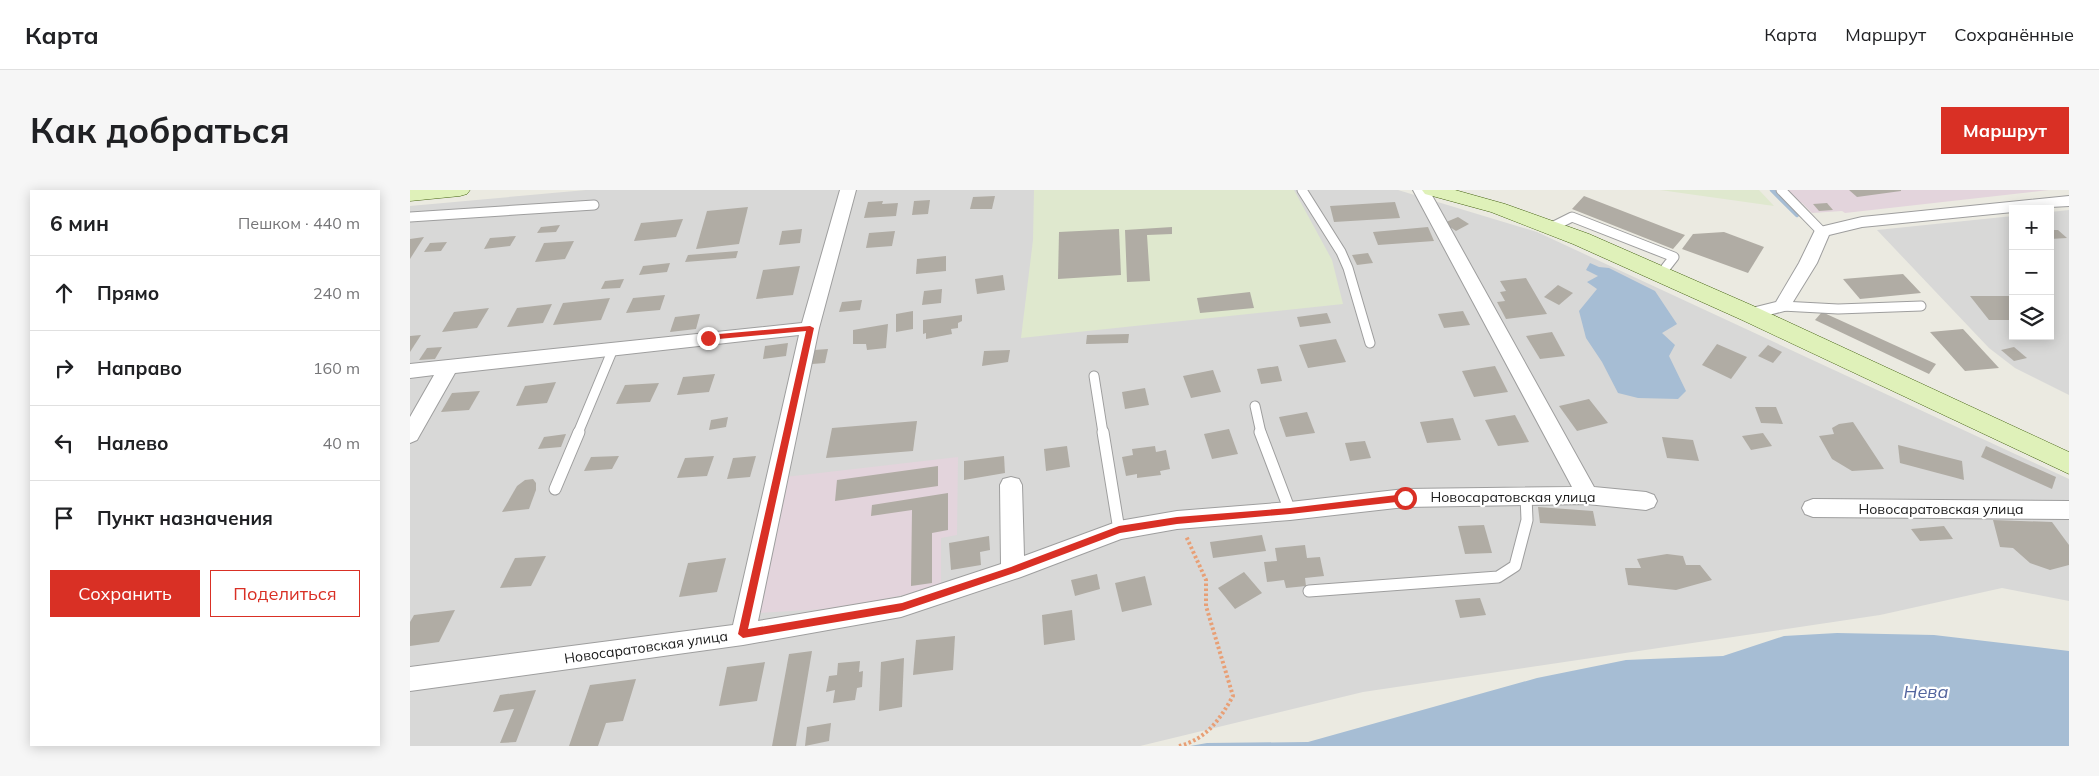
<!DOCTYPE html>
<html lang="ru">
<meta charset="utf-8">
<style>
:root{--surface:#fff;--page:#f6f6f6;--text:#202124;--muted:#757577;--line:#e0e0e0;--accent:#d93025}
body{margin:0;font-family:Mulish,sans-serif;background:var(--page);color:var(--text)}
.controls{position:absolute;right:15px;top:15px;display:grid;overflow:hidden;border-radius:0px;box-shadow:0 2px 12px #0003}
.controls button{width:45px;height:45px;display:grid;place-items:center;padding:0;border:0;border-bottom:1px solid var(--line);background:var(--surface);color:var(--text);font:25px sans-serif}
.stop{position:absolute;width:15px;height:15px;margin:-11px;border:4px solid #d93025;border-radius:50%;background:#fff}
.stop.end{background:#d93025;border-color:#fff;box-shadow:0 1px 5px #0008}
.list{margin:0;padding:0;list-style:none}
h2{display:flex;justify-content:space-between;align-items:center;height:65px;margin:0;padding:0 20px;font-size:21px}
h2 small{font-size:16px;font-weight:400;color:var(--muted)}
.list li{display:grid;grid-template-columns:32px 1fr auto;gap:15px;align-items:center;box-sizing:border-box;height:75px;padding:0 20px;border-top:1px solid var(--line)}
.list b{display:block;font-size:19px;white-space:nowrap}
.list em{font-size:16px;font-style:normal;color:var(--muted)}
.actions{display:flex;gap:10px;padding:15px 20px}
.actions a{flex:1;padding:11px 0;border:1px solid var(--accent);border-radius:0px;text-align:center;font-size:18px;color:var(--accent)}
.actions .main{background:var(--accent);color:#fff}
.icon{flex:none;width:28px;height:28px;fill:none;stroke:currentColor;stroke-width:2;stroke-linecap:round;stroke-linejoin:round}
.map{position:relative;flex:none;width:1659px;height:556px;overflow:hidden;border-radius:0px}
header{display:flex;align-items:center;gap:30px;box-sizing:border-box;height:70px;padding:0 25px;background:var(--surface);border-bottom:1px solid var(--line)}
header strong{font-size:24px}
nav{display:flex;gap:28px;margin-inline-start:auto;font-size:18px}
.intro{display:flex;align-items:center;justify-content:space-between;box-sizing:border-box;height:120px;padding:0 30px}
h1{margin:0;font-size:35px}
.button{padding:12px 22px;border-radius:0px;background:var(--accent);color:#fff;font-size:18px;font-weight:700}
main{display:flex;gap:30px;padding:0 30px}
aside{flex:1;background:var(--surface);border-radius:0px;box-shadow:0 2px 12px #0003}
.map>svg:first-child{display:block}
.residential{fill:#d8d8d7}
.industrial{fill:#e3d4dc}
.farmland{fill:#dfe8ce}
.water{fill:#a6bdd4}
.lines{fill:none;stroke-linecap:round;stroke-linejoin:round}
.stream{stroke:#a6bdd4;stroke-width:4.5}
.building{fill:#b0aca4}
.lane-far1-casing{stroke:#9e9e9e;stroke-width:11}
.lane-casing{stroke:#9e9e9e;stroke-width:13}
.street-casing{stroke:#9e9e9e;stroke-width:2}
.secondary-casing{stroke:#446211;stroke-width:1}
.path{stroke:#e89f75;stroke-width:4;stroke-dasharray:2.5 2.5;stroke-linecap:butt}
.lane-far1{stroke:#fff;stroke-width:9}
.lane{stroke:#fff;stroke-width:11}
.street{fill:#fff;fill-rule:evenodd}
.secondary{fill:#dff1b9;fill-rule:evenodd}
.route{fill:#d93025}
.labels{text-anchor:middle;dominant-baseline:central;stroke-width:4.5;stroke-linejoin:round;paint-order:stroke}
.street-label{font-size:14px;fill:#1a1a1a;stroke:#fff}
.near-water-label{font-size:18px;font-style:italic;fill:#53659e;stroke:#fff}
</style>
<header>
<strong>Карта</strong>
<nav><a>Карта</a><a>Маршрут</a><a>Сохранённые</a></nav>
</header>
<div class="intro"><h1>Как добраться</h1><a class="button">Маршрут</a></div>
<main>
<aside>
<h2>6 мин<small>Пешком · 440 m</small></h2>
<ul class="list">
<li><svg class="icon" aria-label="ahead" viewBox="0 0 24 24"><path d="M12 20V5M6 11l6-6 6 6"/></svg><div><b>Прямо</b></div><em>240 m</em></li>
<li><svg class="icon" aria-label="right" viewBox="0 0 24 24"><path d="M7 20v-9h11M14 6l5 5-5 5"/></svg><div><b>Направо</b></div><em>160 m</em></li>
<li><svg class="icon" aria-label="left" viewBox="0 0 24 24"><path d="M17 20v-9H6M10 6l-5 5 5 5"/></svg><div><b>Налево</b></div><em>40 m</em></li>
<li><svg class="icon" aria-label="arrive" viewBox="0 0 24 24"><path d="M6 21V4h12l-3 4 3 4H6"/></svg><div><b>Пункт назначения</b></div></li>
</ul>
<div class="actions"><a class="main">Сохранить</a><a>Поделиться</a></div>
</aside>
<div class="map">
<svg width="1659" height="556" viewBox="0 0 1659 556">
<rect width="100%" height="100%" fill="#ebeae1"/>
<g class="residential">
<path d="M176 0H988L1127 42 1659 289V411L1592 398 1470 425 953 502 730 556H0V16Z"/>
<path d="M1659 20V205L1605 178 1579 158 1467 40 1603 26V146H1640V22Z"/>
</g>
<g class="industrial">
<path d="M1361 0H1639L1435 23 1432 21 1402 23 1392 13 1377 16Z"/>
<path d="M548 267 547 345 531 348V397L433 418 349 423 375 287Z"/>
</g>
<g class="farmland">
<path d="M624 0H884L922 70 933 114 611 148 623 50Z"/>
<path d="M1250 0H1349L1364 16Z"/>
</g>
<g class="water">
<path d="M1180 73 1189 77 1199 78 1245 101 1267 134 1252 143 1265 155 1259 166 1276 201 1268 209 1228 208 1208 203 1192 172 1176 148 1169 121 1187 99 1177 92 1188 86 1176 80Z"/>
<path d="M1427 443 1524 445 1659 461V556H780L797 553 898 552 1127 488 1216 470 1313 466 1374 446Z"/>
</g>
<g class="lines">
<path class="stream" d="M1362 0 1387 25"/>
</g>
<g class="building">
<path d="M1439 0H1491V1L1447 7Z"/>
<path d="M585 6 582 19H560L563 7Z"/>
<path d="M1174 6 1264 41 1275 45 1263 59 1162 19Z"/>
<path d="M520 10 518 24 502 25 504 11Z"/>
<path d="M473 11 472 14 488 13 486 26 454 28 458 12Z"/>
<path d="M985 12 990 28 924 32 920 16Z"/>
<path d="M1417 13 1423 20 1409 21 1403 14Z"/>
<path d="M338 17 329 54 286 59 297 21Z"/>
<path d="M1048 27 1059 34 1046 41 1034 33Z"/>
<path d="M273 29 266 47 224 51 231 33Z"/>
<path d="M150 35 146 42 127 43 131 37Z"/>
<path d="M762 37V44L737 45 740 91 717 92 715 40Z"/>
<path d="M1018 37 1024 51 968 55 963 42Z"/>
<path d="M392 39 390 53 369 55 372 41Z"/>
<path d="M709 39 711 85 648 89 649 42Z"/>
<path d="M1640 40H1648L1657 48 1640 49Z"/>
<path d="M485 41 482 56 456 58 459 43Z"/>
<path d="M1314 42 1354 57 1338 83 1272 59 1283 44Z"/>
<path d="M106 46 100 56 74 59 80 48Z"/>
<path d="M14 47 0 69V49Z"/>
<path d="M164 51 155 69 125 72 134 53Z"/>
<path d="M37 52 31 61 14 62 20 53Z"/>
<path d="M328 61 326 68 275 72 278 65Z"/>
<path d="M958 63 963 73 947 75 942 65Z"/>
<path d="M536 66V81L506 84 507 69Z"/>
<path d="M260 73 257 82 229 85 233 76Z"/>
<path d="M390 76 383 105 346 109 353 80Z"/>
<path d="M1493 84 1511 103 1450 109 1433 89Z"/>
<path d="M593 85 595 100 567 104 565 89Z"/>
<path d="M1116 88 1137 124 1096 129 1087 112 1095 111 1090 102 1096 101 1090 91Z"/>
<path d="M214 89 210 98 191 99 195 91Z"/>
<path d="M1148 95 1163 103 1149 115 1134 107Z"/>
<path d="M532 99 531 113 512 115 514 101Z"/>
<path d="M840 102 844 118 790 123 787 108Z"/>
<path d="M255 105 250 120 216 123 223 108Z"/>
<path d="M1560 106H1600L1603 109V130H1579Z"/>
<path d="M200 108 191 130 143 135 153 113Z"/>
<path d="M452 110 450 120 429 122 432 112Z"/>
<path d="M142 114 133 133 97 137 107 118Z"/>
<path d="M79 118 67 138 32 142 44 122Z"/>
<path d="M503 121V139L486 142V124Z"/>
<path d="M1053 121 1060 135 1034 138 1028 124Z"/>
<path d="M1412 122 1526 174 1519 184 1405 130Z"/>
<path d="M917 123 921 133 890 137 887 127Z"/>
<path d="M290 124 286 139 260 142 265 127Z"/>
<path d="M552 125V131L548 133V138L541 139 542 144 516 149V143L513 144V130Z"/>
<path d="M478 134 476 158 457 160 456 154H443V140Z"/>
<path d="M1553 139 1589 178 1555 181 1520 142Z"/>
<path d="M1142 142 1155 166 1130 169 1116 146Z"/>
<path d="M719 144 718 153 676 154 677 145Z"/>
<path d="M11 145 0 162V146Z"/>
<path d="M926 149 936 172 898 178 889 155Z"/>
<path d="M378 153 376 166 353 169 355 156Z"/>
<path d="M1307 154 1337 167 1321 189 1292 175Z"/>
<path d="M1358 155 1372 162 1363 173 1348 166Z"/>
<path d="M32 157 25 169 9 170 17 158Z"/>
<path d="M1604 157 1617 168 1604 171 1591 160Z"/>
<path d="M418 159 415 173 402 174 404 160Z"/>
<path d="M600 160 598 172 572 176 574 161Z"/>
<path d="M868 176 872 191 851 194 847 179Z"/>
<path d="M1085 176 1098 202 1064 207 1052 181Z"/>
<path d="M803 180 811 202 781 208 773 186Z"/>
<path d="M305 184 299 202 267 205 273 187Z"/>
<path d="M146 192 137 213 106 216 115 196Z"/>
<path d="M249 193 240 212 206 214 215 195Z"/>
<path d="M735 198 739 215 715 219 712 202Z"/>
<path d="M70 201 59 220 31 222 42 203Z"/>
<path d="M1179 209 1198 233 1167 241 1149 216Z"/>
<path d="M1345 217H1366L1373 234 1351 233Z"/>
<path d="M897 222 905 243 876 247 869 227Z"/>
<path d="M1105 225 1119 252 1088 256 1075 230Z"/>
<path d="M318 227 316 237 299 240 301 230Z"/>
<path d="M1043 228 1051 250 1017 253 1010 232Z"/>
<path d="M507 231 503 261 416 268 422 238Z"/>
<path d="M1443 232 1474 279 1442 281 1422 269 1409 246 1424 244 1422 238 1429 234Z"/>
<path d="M819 239 828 264 802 269 794 244Z"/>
<path d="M1353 243 1362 256 1341 260 1332 246Z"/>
<path d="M156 244 151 257 128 259 134 247Z"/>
<path d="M1252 247 1283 250 1289 271 1257 268Z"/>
<path d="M955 251 961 268 940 271 935 253Z"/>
<path d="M1488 255 1552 271 1554 290 1490 273Z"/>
<path d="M657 256 660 277 636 281 634 259Z"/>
<path d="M745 256 746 262 756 260 760 279 750 281 751 285 727 288V284L716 286 712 267 723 265 722 259Z"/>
<path d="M1576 256 1646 287 1642 299 1571 267Z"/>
<path d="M209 266 202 279 174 281 181 267Z"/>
<path d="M304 266 297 286 267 288 275 268Z"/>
<path d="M346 266 340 287 317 289 323 268Z"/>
<path d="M594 266 595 283 554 290V271Z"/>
<path d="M528 276V296L425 311 427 290Z"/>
<path d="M123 289 126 293V300L119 319 92 322 107 296 115 290Z"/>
<path d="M538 303V340L522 343V393L501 396 502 320 461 326 462 315Z"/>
<path d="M1128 317 1183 321 1186 336 1130 333Z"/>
<path d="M1583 330 1642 332 1659 355V375L1640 380 1620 373 1603 358 1590 357Z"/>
<path d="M1074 335 1082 363 1055 364 1048 336Z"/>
<path d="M1534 336 1543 349 1510 351 1501 339Z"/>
<path d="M852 345 856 361 803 368 800 352Z"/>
<path d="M579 346 580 360 570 362 571 375 541 380 539 353Z"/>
<path d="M895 355 897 368 910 367 914 386 895 388 896 396 876 398 874 390 857 392 854 372 867 371 865 358Z"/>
<path d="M1257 364 1273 366 1276 375H1290L1302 390 1266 400 1218 395 1215 378H1231L1227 369Z"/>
<path d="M136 366 121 396 90 398 105 368Z"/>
<path d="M316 368 307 402 269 407 278 373Z"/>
<path d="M834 382 852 403 825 419 808 398Z"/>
<path d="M687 384 690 399 665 406 661 390Z"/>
<path d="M735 386 742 415 712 422 705 393Z"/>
<path d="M1070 408 1076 425 1050 428 1045 410Z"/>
<path d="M45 420 29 452 0 456V432L4 425Z"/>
<path d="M662 420 665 450 634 455 632 425Z"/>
<path d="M545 446 543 480 503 485 506 450Z"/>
<path d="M402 461 386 556H362L379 464Z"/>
<path d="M494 468 492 517 469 521 471 472Z"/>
<path d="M450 471 449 482 453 481 452 497 447 498 445 510 423 513 425 500 416 502 419 486 427 485 428 473Z"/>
<path d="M355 472 347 511 309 516 317 477Z"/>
<path d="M226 489 213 531 196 533 188 556H159L180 495Z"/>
<path d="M126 500 106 552 90 553 104 519 83 522 90 505Z"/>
<path d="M421 533 419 551 395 556 397 537Z"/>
</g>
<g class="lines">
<g class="lane-far1-casing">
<g id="lane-far1">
<path d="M892 0 931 62 938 78 960 153"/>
<path d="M1371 0 1412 42"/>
<path d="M0 27 184 15"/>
<path d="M1142 37 1162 27 1264 67 1250 85"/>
<path d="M1372 116 1428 119 1511 116"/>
<path d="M684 186 693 243"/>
<path d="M845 216 851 243"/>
<path d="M168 243 203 159"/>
</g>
</g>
<g class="lane-casing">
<g id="lane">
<path d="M693 242 709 340"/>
<path d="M850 242 880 321"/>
<path d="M145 299 169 242"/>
<path d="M899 401 1088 387 1105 376 1117 330 1116 306"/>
</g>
</g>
<g class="street-casing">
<g id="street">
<path d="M430 0H446L409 138 348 431 491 407 591 374 590 295 593 289 601 287 609 289 612 295 614 366 709 331 767 321 880 312 995 299 1162 297 1003 0H1019L1184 297 1236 302 1244 305 1247 311 1244 317 1236 320 1177 314 995 317 880 330 767 339 711 349 611 387 491 427 333 455 0 501V477L323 435 389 145 45 183 7 250 0 253V227L24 185 0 188V174L392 133Z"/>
<path d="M1659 6V16L1603 19V22L1452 37 1419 45 1407 73 1378 120 1340 130 1334 128 1331 124 1334 120 1366 112 1389 73 1406 38 1452 27Z"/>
<path d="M1403 309 1659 311V329L1403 327 1395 324 1392 318 1395 312Z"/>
</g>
</g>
<g class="secondary-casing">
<g id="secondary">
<path d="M0 0H60L57 4 50 6 0 11Z"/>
<path d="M1012 0H1045L1095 14 1179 44 1348 118 1659 262V284L1332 130 1163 54 1081 22 1015 4Z"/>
</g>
</g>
<path class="path" d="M769 556C797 549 810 529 823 506L796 416V390L776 346"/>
<use href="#lane-far1" class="lane-far1"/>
<use href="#lane" class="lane"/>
<use href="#street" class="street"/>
<use href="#secondary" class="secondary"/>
</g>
<path class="route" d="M400 136 404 138 338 439 492 413 601 377 709 336 767 327 880 318 995 304 999 308 995 311 880 324 767 334 710 343 607 382 492 421 333 448 328 444 396 141 298 150 294 148 298 145Z"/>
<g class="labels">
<g class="street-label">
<text x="1103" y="307">Новосаратовская улица</text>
<text x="1531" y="319">Новосаратовская улица</text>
<text transform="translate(236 457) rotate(-8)">Новосаратовская улица</text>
</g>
<g class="near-water-label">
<text x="1516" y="501">Нева</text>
</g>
</g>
</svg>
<div class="controls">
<button>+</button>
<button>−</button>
<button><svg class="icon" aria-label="layers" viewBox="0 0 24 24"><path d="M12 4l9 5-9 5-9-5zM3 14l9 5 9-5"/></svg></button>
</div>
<div class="stop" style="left:995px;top:308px"></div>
<div class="stop end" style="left:298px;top:148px"></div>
</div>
</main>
